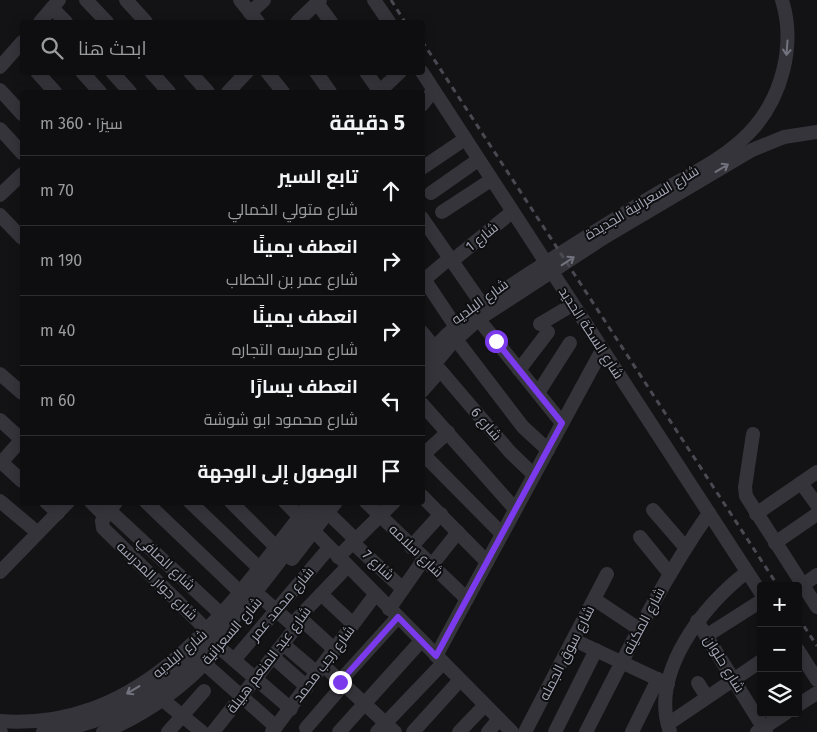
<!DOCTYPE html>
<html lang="ar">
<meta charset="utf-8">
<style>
:root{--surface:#0e0e10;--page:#171719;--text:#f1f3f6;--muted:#9b9c9f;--line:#2e2e30}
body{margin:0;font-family:"Fira Sans",Cairo,sans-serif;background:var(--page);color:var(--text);direction:rtl}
.controls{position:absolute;right:15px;bottom:15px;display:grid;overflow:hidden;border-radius:5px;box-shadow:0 2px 12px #0003}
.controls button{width:45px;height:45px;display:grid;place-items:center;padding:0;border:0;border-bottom:1px solid var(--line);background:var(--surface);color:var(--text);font:25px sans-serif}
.stop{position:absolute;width:15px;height:15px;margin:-11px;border:4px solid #7c3aed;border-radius:50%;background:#fff}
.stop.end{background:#7c3aed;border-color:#fff;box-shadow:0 1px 5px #0008}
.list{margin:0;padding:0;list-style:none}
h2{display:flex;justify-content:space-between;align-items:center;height:65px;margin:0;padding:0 20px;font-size:21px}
h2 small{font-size:16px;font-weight:400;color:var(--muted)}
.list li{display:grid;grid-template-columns:32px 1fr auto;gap:15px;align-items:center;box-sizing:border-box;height:70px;padding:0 20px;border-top:1px solid var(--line)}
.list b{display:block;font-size:19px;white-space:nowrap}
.list p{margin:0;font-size:16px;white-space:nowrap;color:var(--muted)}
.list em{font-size:16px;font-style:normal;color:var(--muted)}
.icon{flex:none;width:28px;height:28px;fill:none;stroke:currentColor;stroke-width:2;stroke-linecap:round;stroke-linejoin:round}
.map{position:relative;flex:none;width:817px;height:732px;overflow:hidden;direction:ltr}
.search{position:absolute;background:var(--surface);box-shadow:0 2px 12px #0003;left:20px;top:20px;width:405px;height:55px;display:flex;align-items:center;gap:12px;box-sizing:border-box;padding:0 18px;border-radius:5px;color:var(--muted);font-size:19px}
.panel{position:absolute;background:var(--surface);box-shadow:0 2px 12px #0003;left:20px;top:90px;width:405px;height:415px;border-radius:5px;direction:rtl}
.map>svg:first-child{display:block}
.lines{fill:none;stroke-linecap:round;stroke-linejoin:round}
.minor{stroke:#34343a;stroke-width:14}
.rail{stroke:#494951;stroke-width:3;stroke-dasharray:6 5;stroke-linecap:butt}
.oneway{stroke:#72737e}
.route{stroke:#7c3aed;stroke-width:6}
.labels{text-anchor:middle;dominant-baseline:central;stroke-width:4;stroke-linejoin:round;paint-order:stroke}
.street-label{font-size:14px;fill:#a4a7b6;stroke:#0e0e10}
</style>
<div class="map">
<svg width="817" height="732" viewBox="0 0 817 732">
<rect width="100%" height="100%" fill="#131315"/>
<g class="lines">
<g class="minor">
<path d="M86 0 107 22"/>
<path d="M126 0 146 22"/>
<path d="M240 0 258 22"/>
<path d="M374 0 389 22"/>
<path d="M317 3 331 22"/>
<path d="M52 8 66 22"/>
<path d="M250 13 264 0"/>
<path d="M40 22 59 0"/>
<path d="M297 22 320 0"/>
<path d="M0 67 22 42"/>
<path d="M37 72 55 92"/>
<path d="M82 72 100 92"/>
<path d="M112 72 130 92"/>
<path d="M151 72 169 92"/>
<path d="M190 72 208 92"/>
<path d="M267 72 283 92"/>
<path d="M316 72 330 92"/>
<path d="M366 72 380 92"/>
<path d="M422 72 761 593"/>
<path d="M0 90 22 114"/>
<path d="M228 92 247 72"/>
<path d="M379 92 400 72"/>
<path d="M422 105 433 91"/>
<path d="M0 129 22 153"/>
<path d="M422 168 465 139"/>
<path d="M431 193 478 160"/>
<path d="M0 195 22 174"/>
<path d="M442 212 491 180"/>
<path d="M0 215 22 238"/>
<path d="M422 218 479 300"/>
<path d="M452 261 512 212"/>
<path d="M422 276 452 321"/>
<path d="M425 279 450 258"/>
<path d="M540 324 572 305"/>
<path d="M484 326 562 423"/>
<path d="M422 332 430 342"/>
<path d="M461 346 523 427 548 450"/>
<path d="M422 362C454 322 493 297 536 269 576 243 616 218 658 193 689 175 724 159 749 133 782 99 796 45 782 0"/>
<path d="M440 370 510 452 534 475"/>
<path d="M519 370 548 332"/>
<path d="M0 374 22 393"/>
<path d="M422 379 452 343 479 319 605 237 752 150 784 137 817 132"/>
<path d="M422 391 437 374"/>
<path d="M538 393 570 343"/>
<path d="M422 404 515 509"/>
<path d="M0 420 22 440"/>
<path d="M753 434 745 487 746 496 817 607"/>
<path d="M422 453 502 534"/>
<path d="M424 454 448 432"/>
<path d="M0 461 22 481"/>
<path d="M0 464 22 439"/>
<path d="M801 483 817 505"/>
<path d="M422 496 487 562"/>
<path d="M0 501 38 533"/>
<path d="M46 502 58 513"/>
<path d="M91 502 105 516"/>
<path d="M116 502 102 521 103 528 214 637"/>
<path d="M146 502 240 592"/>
<path d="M190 502 259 568"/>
<path d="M231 502 276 547"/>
<path d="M285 502 512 732"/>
<path d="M366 502 467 599"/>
<path d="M109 510 222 615"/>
<path d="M653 510 685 547"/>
<path d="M328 513 355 539"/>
<path d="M756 514 817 472"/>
<path d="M640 537 670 574"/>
<path d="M352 542 403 589"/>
<path d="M775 543 817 514"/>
<path d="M411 547 441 514"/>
<path d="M338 557 394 502"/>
<path d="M292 559 336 502"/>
<path d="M431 566 458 532"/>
<path d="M0 572 68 502"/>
<path d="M803 585 817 575"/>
<path d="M321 594 353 624"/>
<path d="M261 597 294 626"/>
<path d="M594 599 639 629"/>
<path d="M389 609 424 559"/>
<path d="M299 617 335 650"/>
<path d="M697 621 766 732"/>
<path d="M706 636 761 601"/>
<path d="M574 640 668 684"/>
<path d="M283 644 317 673"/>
<path d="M220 648 291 709"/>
<path d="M798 650 817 680"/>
<path d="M436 656 602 350"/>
<path d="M273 657 307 687"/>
<path d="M234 660 329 548"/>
<path d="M205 664 276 727"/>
<path d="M323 665 395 732"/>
<path d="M340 681 398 617"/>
<path d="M698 683 707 697"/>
<path d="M163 700 202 732"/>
<path d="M798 705 817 693"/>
<path d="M0 721C148 732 231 604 311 502"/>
<path d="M668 724 761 661"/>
<path d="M306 728 344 684"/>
<path d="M0 732H1"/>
<path d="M43 732C177 719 249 598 325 502"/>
<path d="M103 732C146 715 182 688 213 655"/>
<path d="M168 732 204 691"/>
<path d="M213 732 293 631 299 617 347 567"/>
<path d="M272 732 375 595"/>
<path d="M339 732 421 641"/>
<path d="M377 732 443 663"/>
<path d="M413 732 460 680"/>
<path d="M459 732 485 705"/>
<path d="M488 732 499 719"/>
<path d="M525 732 607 574"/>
<path d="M555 732 596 650"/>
<path d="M586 732C624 658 661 582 709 513"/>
<path d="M632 732 658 679"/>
<path d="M670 732C649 674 703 605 747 572"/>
<path d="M757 732 786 713"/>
</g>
<g class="rail">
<path d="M391 0 405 22"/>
<path d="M422 41 778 586"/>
<path d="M798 617 817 646"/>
</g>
</g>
<defs><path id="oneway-shaft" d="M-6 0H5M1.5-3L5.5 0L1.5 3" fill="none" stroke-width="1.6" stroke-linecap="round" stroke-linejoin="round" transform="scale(1.25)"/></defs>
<g class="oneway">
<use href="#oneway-shaft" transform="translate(787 48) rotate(94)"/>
<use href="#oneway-shaft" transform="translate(722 168) rotate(-31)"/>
<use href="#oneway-shaft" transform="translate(568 261) rotate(-33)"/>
<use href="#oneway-shaft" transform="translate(133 690) rotate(149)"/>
</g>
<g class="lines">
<path class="route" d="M340 682 398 617 436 656 562 423 496 341"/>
</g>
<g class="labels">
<g class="street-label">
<text transform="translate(642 203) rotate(-31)">شارع السعرانية الجديدة</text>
<text transform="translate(482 237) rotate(-39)">شارع 1</text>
<text transform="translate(480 302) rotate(-36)">شارع البلديه</text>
<text transform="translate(591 333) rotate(57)">شارع السكة الحديد</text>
<text transform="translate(486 424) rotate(49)">شارع 6</text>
<text transform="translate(416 551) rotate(44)">شارع سلامه</text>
<text transform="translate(166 563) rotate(43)">شارع الصافي</text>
<text transform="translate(378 565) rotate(43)">شارع 7</text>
<text transform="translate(157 581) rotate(44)">شارع جوار المدرسه</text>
<text transform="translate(282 604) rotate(-50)">شارع محمد عمر</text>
<text transform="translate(644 621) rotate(-62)">شارع المكينه</text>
<text transform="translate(232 631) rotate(-49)">شارع السعرانية</text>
<text transform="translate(567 653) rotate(-63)">شارع سوق الجمله</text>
<text transform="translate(180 654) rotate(-40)">شارع البلديه</text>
<text transform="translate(269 660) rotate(-53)">شارع عبد المنعم هبيلة</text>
<text transform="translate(324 664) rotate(-53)">شارع رجب محمد</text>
<text transform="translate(724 664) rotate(58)">شارع حلوان</text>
</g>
</g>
</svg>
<div class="controls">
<button>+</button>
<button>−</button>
<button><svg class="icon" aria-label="layers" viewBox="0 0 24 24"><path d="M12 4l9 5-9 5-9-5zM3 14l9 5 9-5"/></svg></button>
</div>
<div class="stop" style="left:496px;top:341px"></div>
<div class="stop end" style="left:340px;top:682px"></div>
<div class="search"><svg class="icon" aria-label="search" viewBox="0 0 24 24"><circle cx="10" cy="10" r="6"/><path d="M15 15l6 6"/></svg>ابحث هنا</div>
<section class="panel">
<h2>5 دقيقة<small>سيرًا · 360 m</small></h2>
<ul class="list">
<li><svg class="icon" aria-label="ahead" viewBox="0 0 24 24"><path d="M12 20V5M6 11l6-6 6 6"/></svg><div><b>تابع السير</b><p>شارع متولي الخمالي</p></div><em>70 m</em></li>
<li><svg class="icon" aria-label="right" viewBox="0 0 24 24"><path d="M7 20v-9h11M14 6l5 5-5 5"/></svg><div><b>انعطف يمينًا</b><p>شارع عمر بن الخطاب</p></div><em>190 m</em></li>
<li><svg class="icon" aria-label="right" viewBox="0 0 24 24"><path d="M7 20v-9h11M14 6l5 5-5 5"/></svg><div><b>انعطف يمينًا</b><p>شارع مدرسه التجاره</p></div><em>40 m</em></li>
<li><svg class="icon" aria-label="left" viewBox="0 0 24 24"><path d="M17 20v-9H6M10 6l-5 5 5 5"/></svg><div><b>انعطف يسارًا</b><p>شارع محمود ابو شوشة</p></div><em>60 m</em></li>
<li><svg class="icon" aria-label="arrive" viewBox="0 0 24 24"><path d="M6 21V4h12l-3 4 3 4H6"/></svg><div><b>الوصول إلى الوجهة</b></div></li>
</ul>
</section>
</div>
